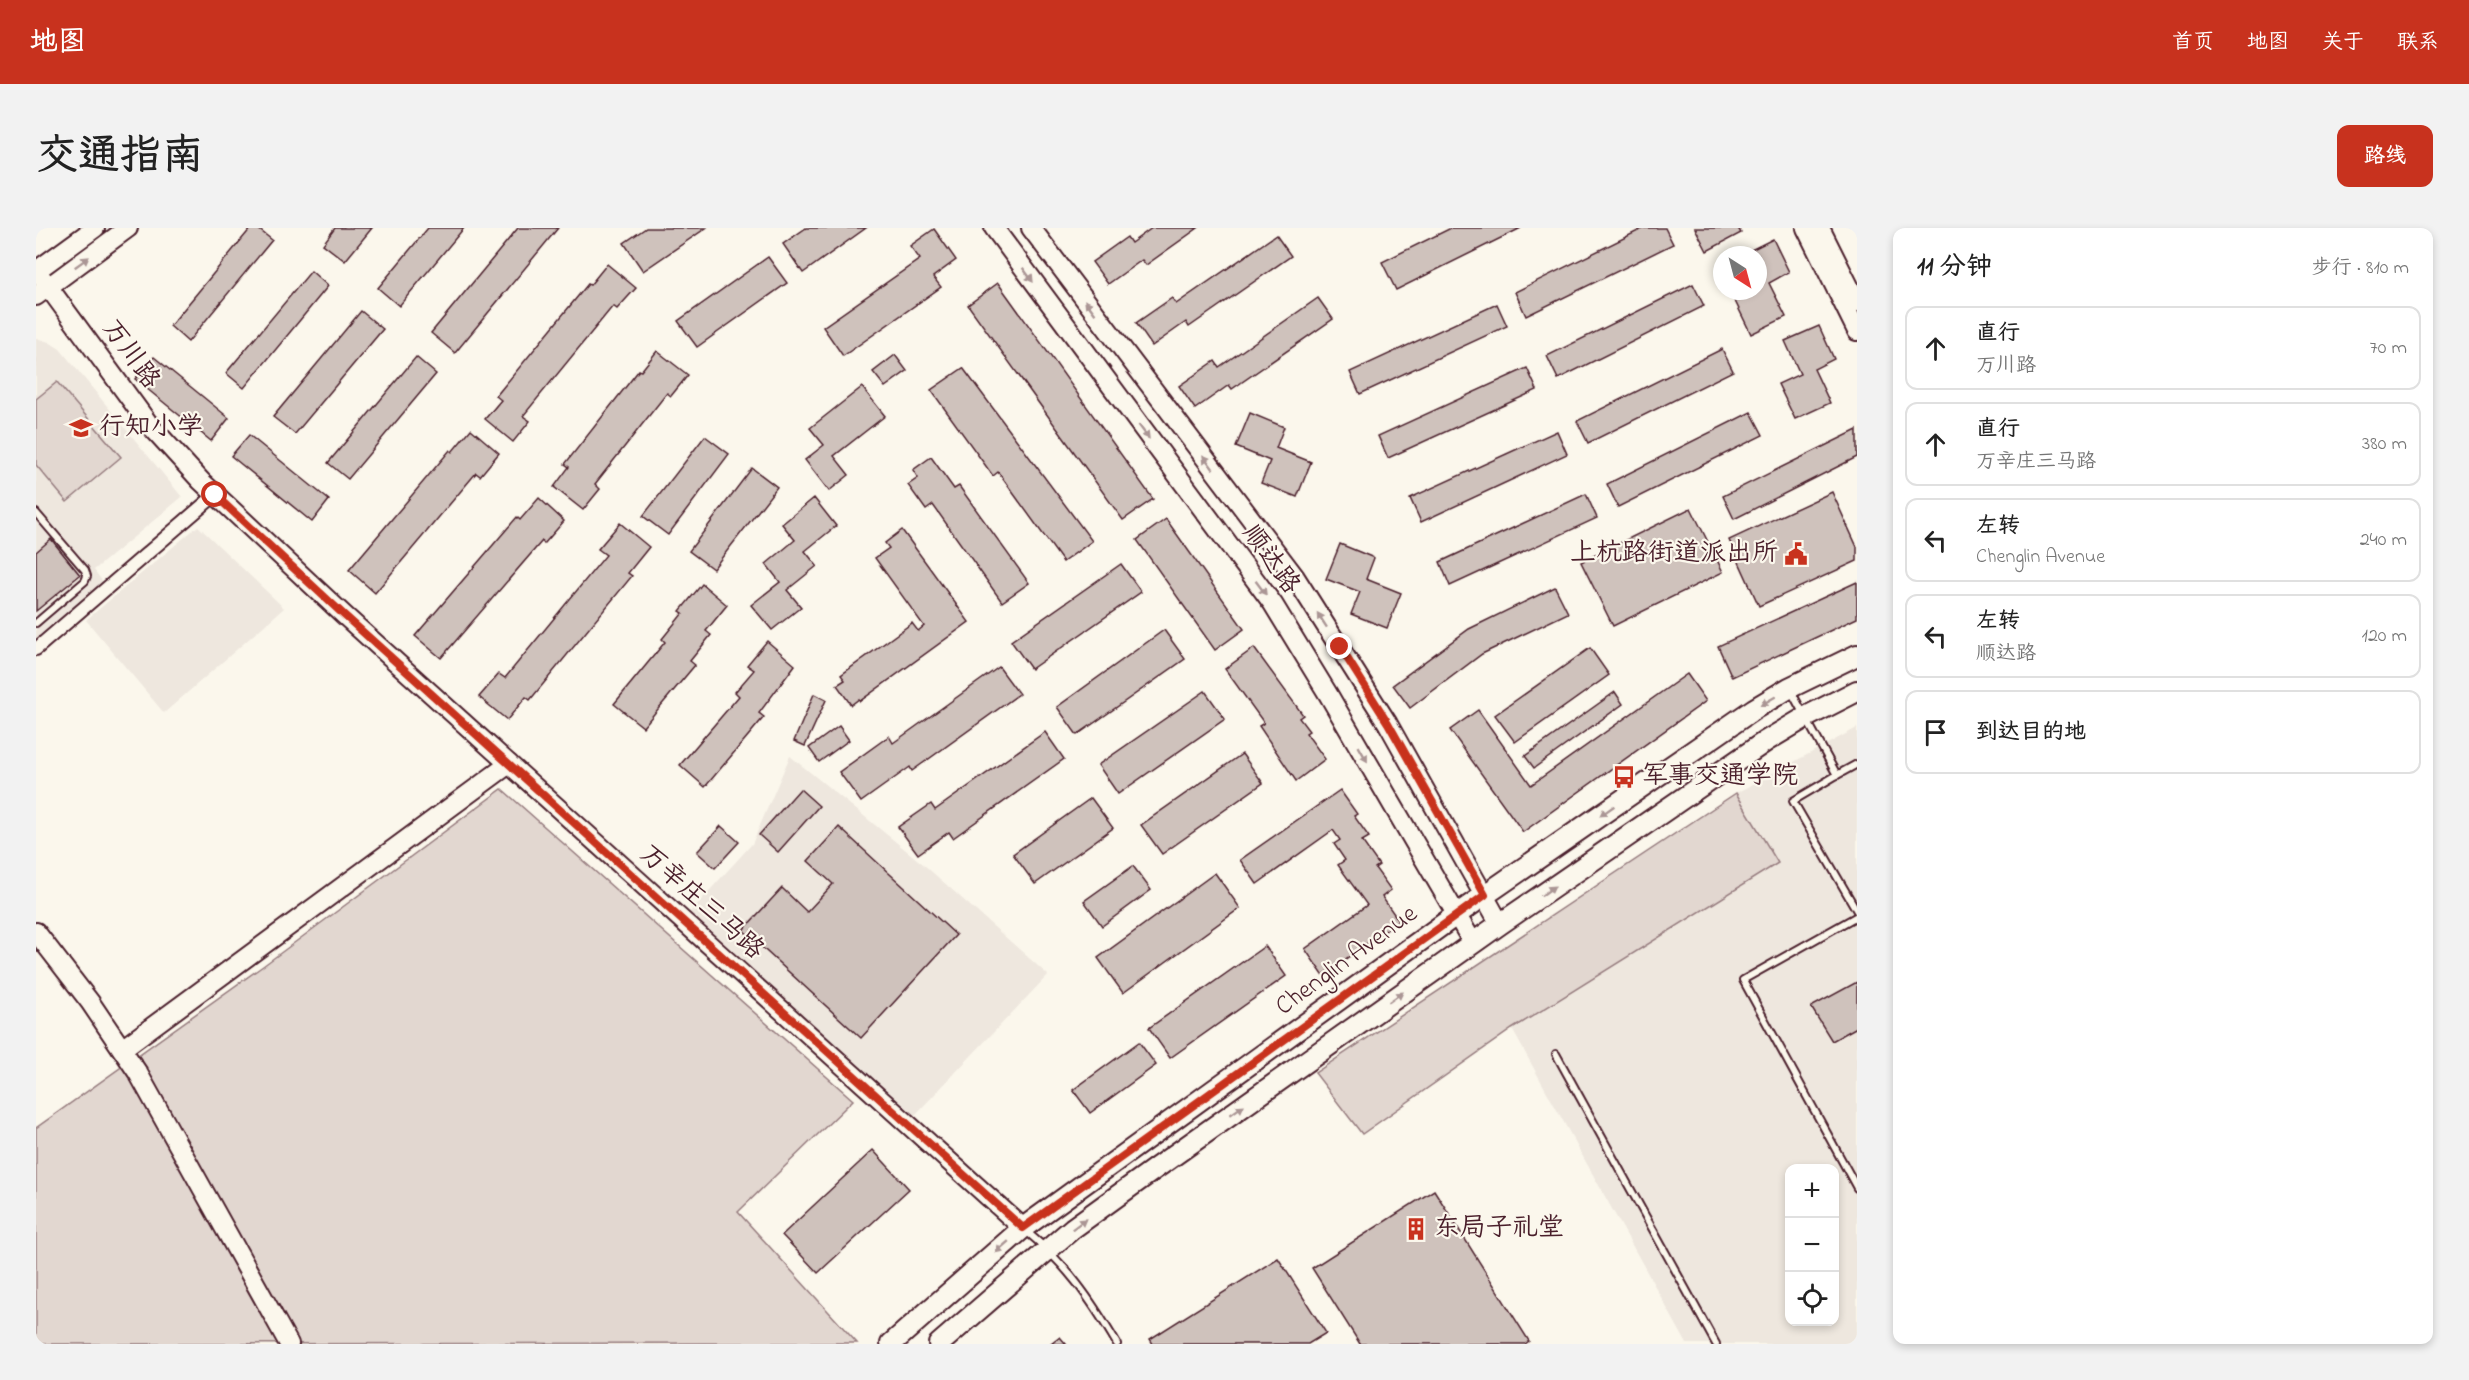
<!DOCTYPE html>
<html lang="zh">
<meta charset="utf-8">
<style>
:root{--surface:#fff;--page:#f2f2f2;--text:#222;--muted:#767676;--line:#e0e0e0;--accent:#c8321e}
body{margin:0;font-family:"Indie Flower","LXGW WenKai TC",sans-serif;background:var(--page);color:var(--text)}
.controls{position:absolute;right:18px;bottom:18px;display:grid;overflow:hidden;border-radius:12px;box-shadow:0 3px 9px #0003}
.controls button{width:54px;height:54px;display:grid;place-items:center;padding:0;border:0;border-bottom:2px solid var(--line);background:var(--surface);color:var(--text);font:30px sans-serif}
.compass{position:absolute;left:1677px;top:18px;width:54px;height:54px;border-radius:50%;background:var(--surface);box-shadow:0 3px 9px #0003;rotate:144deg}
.stop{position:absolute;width:18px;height:18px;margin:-14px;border:4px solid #c8321e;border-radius:50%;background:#fff}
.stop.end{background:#c8321e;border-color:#fff;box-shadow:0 2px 6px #0008}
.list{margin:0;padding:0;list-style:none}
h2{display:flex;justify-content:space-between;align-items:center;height:78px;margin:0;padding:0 24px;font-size:26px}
h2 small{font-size:20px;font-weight:400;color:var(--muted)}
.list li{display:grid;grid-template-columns:39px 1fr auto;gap:18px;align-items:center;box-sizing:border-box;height:84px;margin:0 12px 12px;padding:0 12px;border:2px solid var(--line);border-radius:12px}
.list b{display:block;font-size:22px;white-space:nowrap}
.list p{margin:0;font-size:20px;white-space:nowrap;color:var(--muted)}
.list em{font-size:20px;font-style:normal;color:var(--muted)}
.icon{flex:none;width:33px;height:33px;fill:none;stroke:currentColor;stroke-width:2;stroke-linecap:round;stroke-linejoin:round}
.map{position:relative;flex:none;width:1821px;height:1116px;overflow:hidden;border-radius:12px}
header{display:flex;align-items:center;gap:36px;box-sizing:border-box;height:84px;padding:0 30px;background:var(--accent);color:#fff}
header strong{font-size:28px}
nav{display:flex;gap:33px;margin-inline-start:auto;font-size:21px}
.intro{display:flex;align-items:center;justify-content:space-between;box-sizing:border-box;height:144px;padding:0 36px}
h1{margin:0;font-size:42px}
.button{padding:15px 27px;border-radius:12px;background:var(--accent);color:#fff;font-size:21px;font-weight:700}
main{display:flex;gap:36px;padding:0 36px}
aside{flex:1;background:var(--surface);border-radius:12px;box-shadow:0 3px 9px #0003}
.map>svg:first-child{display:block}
.built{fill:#eee7de;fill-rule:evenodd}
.green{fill:#e2d7d0;stroke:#967b7e;stroke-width:1.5}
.building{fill:#cfc2bc;stroke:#4a1f2b;stroke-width:1.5}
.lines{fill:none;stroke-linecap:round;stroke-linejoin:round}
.lane-casing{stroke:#4a1f2b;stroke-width:10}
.street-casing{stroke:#4a1f2b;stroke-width:16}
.secondary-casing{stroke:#4a1f2b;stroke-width:22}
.primary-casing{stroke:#4a1f2b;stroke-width:24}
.lane{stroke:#fbf7ec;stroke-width:6}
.street{stroke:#fbf7ec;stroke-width:12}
.secondary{stroke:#fbf7ec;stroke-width:18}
.primary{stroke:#fbf7ec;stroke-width:20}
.oneway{fill:#ab9695}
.route{stroke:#c8321e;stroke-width:8}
.labels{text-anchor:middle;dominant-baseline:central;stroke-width:4.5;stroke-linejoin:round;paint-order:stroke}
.street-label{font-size:26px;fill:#4a1f2b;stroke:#fbf7ec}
.poi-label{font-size:26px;fill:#4a1f2b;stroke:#fbf7ec;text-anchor:start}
</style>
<header>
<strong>地图</strong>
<nav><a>首页</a><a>地图</a><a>关于</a><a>联系</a></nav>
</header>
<div class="intro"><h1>交通指南</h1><a class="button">路线</a></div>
<main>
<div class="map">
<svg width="1821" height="1116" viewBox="0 0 1821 1116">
<rect width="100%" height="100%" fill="#fbf7ec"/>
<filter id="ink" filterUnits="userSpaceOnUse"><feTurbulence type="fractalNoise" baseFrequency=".0167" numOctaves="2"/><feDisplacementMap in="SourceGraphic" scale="12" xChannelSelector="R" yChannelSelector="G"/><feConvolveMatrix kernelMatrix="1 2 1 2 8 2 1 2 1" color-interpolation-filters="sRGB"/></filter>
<g filter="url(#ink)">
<g class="built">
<path d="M0 110 13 114 24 121 146 269 58 342 67 354 0 410Z"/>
<path d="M162 298 248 380 128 485 50 392Z"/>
<path d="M1821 500V1116H1651L1476 801 1741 635 1700 565ZM1754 940H1798V1094H1754Z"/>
<path d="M754 528 887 636 1012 747 879 887 653 685 716 616Z"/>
</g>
<g class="green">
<path d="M21 154 85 229 31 274 0 237V171Z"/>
<path d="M466 561 817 872 702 984 821 1115 0 1116V900L227 738Z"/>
<path d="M1700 565 1742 635 1476 801 1326 906 1279 845Z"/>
</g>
<g class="building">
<path d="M215 0H221L236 12 152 114 134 98Z"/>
<path d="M299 0H336L309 33 287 16Z"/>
<path d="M392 0H428L363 78 342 60Z"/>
<path d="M482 0H522L419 125 395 105Z"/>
<path d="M610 0H670L607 43 588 15Z"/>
<path d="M770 0H830L767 45 747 16Z"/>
<path d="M1116 0H1162L1110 37 1106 32 1072 56 1056 34 1091 9 1095 15Z"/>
<path d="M1415 0H1485L1360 62 1346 34Z"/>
<path d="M1608 0H1629L1637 16 1490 88 1479 64Z"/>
<path d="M1659 0H1702L1705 5 1671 23Z"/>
<path d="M898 1 920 32 897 49 905 59 807 128 787 99 884 31 874 18Z"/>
<path d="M1240 7 1255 28 1153 99 1150 94 1116 118 1100 95 1136 70 1140 76Z"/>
<path d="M1737 11 1753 44 1733 55 1750 89 1715 106 1698 71 1713 63H1722V27H1705Z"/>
<path d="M732 29 751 55 661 119 642 93Z"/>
<path d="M571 36 600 60 581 81 577 78 487 188 494 193 477 214 449 191 465 172 460 168 552 56 554 57Z"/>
<path d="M275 43 292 58 208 160 190 145Z"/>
<path d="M962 55 1117 271 1087 292 932 77Z"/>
<path d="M1657 56 1668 78 1522 151 1511 128Z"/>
<path d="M1282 70 1297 91 1196 161 1193 157 1159 181 1143 158 1179 133 1183 139Z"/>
<path d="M1461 76 1471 98 1324 166 1314 144Z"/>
<path d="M325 83 347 101 259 206 237 189Z"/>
<path d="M1783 98 1798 131 1778 141 1794 175 1759 191 1742 156 1764 146 1749 113Z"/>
<path d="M1686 121 1697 143 1552 215 1541 193Z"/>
<path d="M621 123 652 147 635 168 631 165 559 256 564 261 547 282 518 259 533 239 529 236 603 142 605 143Z"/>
<path d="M859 127 871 143 849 159 837 144Z"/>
<path d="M118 129 193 190 175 213 99 151Z"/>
<path d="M380 129 400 146 312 251 292 235Z"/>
<path d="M927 140 1056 313 1027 334 962 244 957 248 895 162Z"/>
<path d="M1491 140 1501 162 1352 230 1342 208Z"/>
<path d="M826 159 849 188 798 228 813 247 793 263 769 232 788 217 774 200Z"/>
<path d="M1715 184 1727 207 1582 279 1571 256Z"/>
<path d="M1214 185 1248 199 1240 220 1275 234 1261 269 1225 255 1234 233 1200 219Z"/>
<path d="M435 201 463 225 444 248 440 245 339 365 313 342 414 222 416 224Z"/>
<path d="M1821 202V229L1698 291 1687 268Z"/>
<path d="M1521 203 1531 226 1385 294 1374 270Z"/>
<path d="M213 207 293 272 276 294 195 228Z"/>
<path d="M669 208 693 226 632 307 607 288Z"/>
<path d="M895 229 918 261 923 258 993 355 966 374 897 277 890 282 872 257 882 250 877 242Z"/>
<path d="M716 240 741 259 677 341 653 323Z"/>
<path d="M1796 264 1821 319V333L1723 378 1693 312Z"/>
<path d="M1550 266 1561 290 1414 358 1404 334Z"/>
<path d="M503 270 528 293 508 316 506 313 405 430 379 408 481 289 484 292Z"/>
<path d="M778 270 800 298 769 323 781 338 751 362 765 379 736 402 715 377 744 354 730 336 759 312 746 296Z"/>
<path d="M1655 280 1687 344 1577 398 1545 334Z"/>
<path d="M1130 291 1208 401 1179 422 1101 312Z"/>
<path d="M584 295 613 319 592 345 596 348 494 472 490 469 471 492 443 469 463 446 469 450 570 327 562 321Z"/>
<path d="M866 302 933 394 824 473 823 471 815 477 801 457 809 452 805 447 876 395 882 403 888 398 839 330 853 320 849 315Z"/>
<path d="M15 311 44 347 0 383V324Z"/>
<path d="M1304 316 1338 330 1330 351 1365 365 1351 400 1315 386 1324 364 1290 351Z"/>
<path d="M1085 336 1105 364 995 441 975 413Z"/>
<path d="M1821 354V390L1696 449 1682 418Z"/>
<path d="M666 356 691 377 670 403 675 407 654 433 659 437 607 499 578 476 629 414 626 411 647 385 644 383Z"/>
<path d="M1519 359 1532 385 1446 426 1374 480 1357 457 1433 401Z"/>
<path d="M1128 402 1149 431 1041 507 1021 479Z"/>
<path d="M731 413 759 437 723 485 728 489 669 559 644 537 703 468 699 464 718 442 711 437Z"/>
<path d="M1218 420 1267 487 1263 490 1273 503 1270 505 1289 531 1260 553 1223 498 1228 495 1189 441Z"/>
<path d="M1554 420 1573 447 1479 514 1459 487Z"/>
<path d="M963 439 983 466 876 543 874 539 825 574 803 544 853 508 857 515Z"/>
<path d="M1651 446 1670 473 1487 604 1414 502 1442 482 1495 557Z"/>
<path d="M1169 463 1189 491 1082 566 1062 537Z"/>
<path d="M1579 464 1587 476 1498 540 1489 528Z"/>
<path d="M778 466 790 472 769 518 758 513Z"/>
<path d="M803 498 813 512 783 534 773 520Z"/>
<path d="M1009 504 1028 531 917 610 913 604 882 626 862 599 895 576 899 582Z"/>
<path d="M1206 526 1227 555 1126 626 1105 597Z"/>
<path d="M764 561 783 578 742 624 723 607Z"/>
<path d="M1304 562 1321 586 1318 588 1333 609 1326 613 1343 637 1339 640 1355 662 1346 669 1363 693 1287 747 1269 721 1331 677 1302 637 1309 632 1298 616 1304 612 1297 602 1221 656 1204 632Z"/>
<path d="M1055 570 1077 600 999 656 977 626Z"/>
<path d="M685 598 703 614 679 640 661 624Z"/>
<path d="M803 599 920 707 825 810 707 702 746 660 771 684 797 656 772 633Z"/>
<path d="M1097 638 1115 662 1066 698 1048 673Z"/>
<path d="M1179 645 1204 680 1087 765 1062 730Z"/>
<path d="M1229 718 1250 748 1134 830 1113 800Z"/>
<path d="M1821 754V799L1796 813 1775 779Z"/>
<path d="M1103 814 1120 837 1054 885 1037 862Z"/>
<path d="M837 922 873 961 782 1045 746 1007Z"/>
<path d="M1398 962 1493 1113 1489 1116H1324L1276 1040Z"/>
<path d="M1242 1030 1290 1105 1272 1116H1117L1114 1111Z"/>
<path d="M1024 1109 1030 1116H1015Z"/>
</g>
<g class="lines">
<g class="lane-casing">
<g id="lane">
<path d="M0 285 49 342 51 348 49 353 0 395"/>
<path d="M1755 463 1801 547 1757 573 1821 683"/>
<path d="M1801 547 1821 536"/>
<path d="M1821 688 1707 752 1821 960"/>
<path d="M1520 826 1680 1116"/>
<path d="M990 1003C1031 1037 1054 1070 1081 1116"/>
</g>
</g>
<g class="street-casing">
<path id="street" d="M0 421 179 267"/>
</g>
<g class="secondary-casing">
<g id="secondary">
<path d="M958 0 1237 376 1292 466 1437 715"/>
<path d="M995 0 1259 349 1352 496 1464 696"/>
<path d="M1770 0 1821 103"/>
<path d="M1784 0 1821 74"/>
<path d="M0 42 112 195 165 253 308 387 987 1000"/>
<path d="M0 43 59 0"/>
<path d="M0 68 92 0"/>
<path d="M0 704 54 774 102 845 253 1116"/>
<path d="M86 821 473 536"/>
</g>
</g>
<g class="primary-casing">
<g id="primary">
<path d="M855 1116 987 1000 1420 687 1718 481 1753 460 1821 427"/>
<path d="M903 1116 1037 1000 1120 940 1464 696 1730 513 1770 489 1821 463"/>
</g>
</g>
<use href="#lane" class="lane"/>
<use href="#street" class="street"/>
<use href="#secondary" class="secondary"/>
<use href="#primary" class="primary"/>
</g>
<defs><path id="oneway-solid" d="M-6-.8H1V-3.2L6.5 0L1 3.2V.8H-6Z" transform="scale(1.5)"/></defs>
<g class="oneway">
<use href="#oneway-solid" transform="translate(46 34) rotate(-36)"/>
<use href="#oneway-solid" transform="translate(992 47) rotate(54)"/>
<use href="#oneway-solid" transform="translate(1054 79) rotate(-127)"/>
<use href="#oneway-solid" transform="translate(1108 204) rotate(53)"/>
<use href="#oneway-solid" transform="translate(1172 234) rotate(-127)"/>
<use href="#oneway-solid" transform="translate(1225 360) rotate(53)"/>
<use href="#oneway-solid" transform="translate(1286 392) rotate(-123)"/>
<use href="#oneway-solid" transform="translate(1732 473) rotate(150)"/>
<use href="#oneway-solid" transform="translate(1327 526) rotate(60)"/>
<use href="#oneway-solid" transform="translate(1571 583) rotate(145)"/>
<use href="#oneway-solid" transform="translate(1512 663) rotate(-35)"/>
<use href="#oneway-solid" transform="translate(1360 769) rotate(-35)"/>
<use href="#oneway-solid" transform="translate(1201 882) rotate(-35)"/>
<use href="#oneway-solid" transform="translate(1043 996) rotate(-37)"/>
<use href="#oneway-solid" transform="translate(966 1019) rotate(139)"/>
</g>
</g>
<g class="lines" filter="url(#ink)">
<path class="route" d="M179 267 308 387 987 1000 1449 667 1352 495 1304 419"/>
</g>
<defs>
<g id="school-bare" transform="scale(1.8)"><path d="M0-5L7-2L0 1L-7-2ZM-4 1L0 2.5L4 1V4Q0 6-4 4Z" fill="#c8321e" stroke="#fbf7ec" stroke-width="2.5" paint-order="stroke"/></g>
<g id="civic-bare" transform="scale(1.8)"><path d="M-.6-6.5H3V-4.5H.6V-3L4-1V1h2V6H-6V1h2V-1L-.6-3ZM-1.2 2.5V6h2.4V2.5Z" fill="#c8321e" stroke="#fbf7ec" stroke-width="2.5" paint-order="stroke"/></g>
<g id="bus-bare" transform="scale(1.8)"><path d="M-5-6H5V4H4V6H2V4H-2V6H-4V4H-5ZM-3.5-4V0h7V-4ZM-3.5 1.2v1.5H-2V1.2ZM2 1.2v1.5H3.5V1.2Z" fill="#c8321e" stroke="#fbf7ec" stroke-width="2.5" paint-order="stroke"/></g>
<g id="building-bare" transform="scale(1.8)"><path d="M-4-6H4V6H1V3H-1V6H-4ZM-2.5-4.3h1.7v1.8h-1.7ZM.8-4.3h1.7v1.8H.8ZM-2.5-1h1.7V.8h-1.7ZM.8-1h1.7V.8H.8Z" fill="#c8321e" stroke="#fbf7ec" stroke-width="2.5" paint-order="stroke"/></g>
</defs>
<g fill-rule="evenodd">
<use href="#school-bare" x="45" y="200"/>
<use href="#civic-bare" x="1760" y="326"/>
<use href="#bus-bare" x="1588" y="549"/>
<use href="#building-bare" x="1380" y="1001"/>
</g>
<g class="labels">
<g class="street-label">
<text transform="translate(94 127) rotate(54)">万川路</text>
<text transform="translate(1234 332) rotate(54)">顺达路</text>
<text transform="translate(665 675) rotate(42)">万辛庄三马路</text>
<text transform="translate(1311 733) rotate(-36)">Chenglin Avenue</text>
</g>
<g class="poi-label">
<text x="63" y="200">行知小学</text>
<text x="1742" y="326" text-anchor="end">上杭路街道派出所</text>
<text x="1606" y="549">军事交通学院</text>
<text x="1398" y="1001">东局子礼堂</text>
</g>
</g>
</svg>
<div class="controls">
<button>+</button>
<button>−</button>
<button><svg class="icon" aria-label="locate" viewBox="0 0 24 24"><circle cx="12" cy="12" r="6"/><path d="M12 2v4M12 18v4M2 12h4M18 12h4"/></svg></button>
</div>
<svg class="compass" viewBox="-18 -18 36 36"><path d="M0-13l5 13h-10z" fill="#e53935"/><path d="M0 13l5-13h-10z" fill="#767676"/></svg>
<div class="stop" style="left:179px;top:267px"></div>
<div class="stop end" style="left:1304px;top:419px"></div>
</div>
<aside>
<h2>11 分钟<small>步行 · 810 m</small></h2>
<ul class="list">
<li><svg class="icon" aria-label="ahead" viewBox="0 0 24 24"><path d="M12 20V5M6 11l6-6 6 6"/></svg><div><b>直行</b><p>万川路</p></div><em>70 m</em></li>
<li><svg class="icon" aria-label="ahead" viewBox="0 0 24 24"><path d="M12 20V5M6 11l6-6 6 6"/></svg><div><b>直行</b><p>万辛庄三马路</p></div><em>380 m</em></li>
<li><svg class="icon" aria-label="left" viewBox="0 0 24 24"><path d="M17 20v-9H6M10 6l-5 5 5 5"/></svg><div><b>左转</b><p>Chenglin Avenue</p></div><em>240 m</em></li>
<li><svg class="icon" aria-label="left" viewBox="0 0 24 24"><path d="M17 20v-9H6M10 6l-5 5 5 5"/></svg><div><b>左转</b><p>顺达路</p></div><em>120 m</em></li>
<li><svg class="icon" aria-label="arrive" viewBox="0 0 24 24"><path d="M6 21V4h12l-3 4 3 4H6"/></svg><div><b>到达目的地</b></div></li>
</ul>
</aside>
</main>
